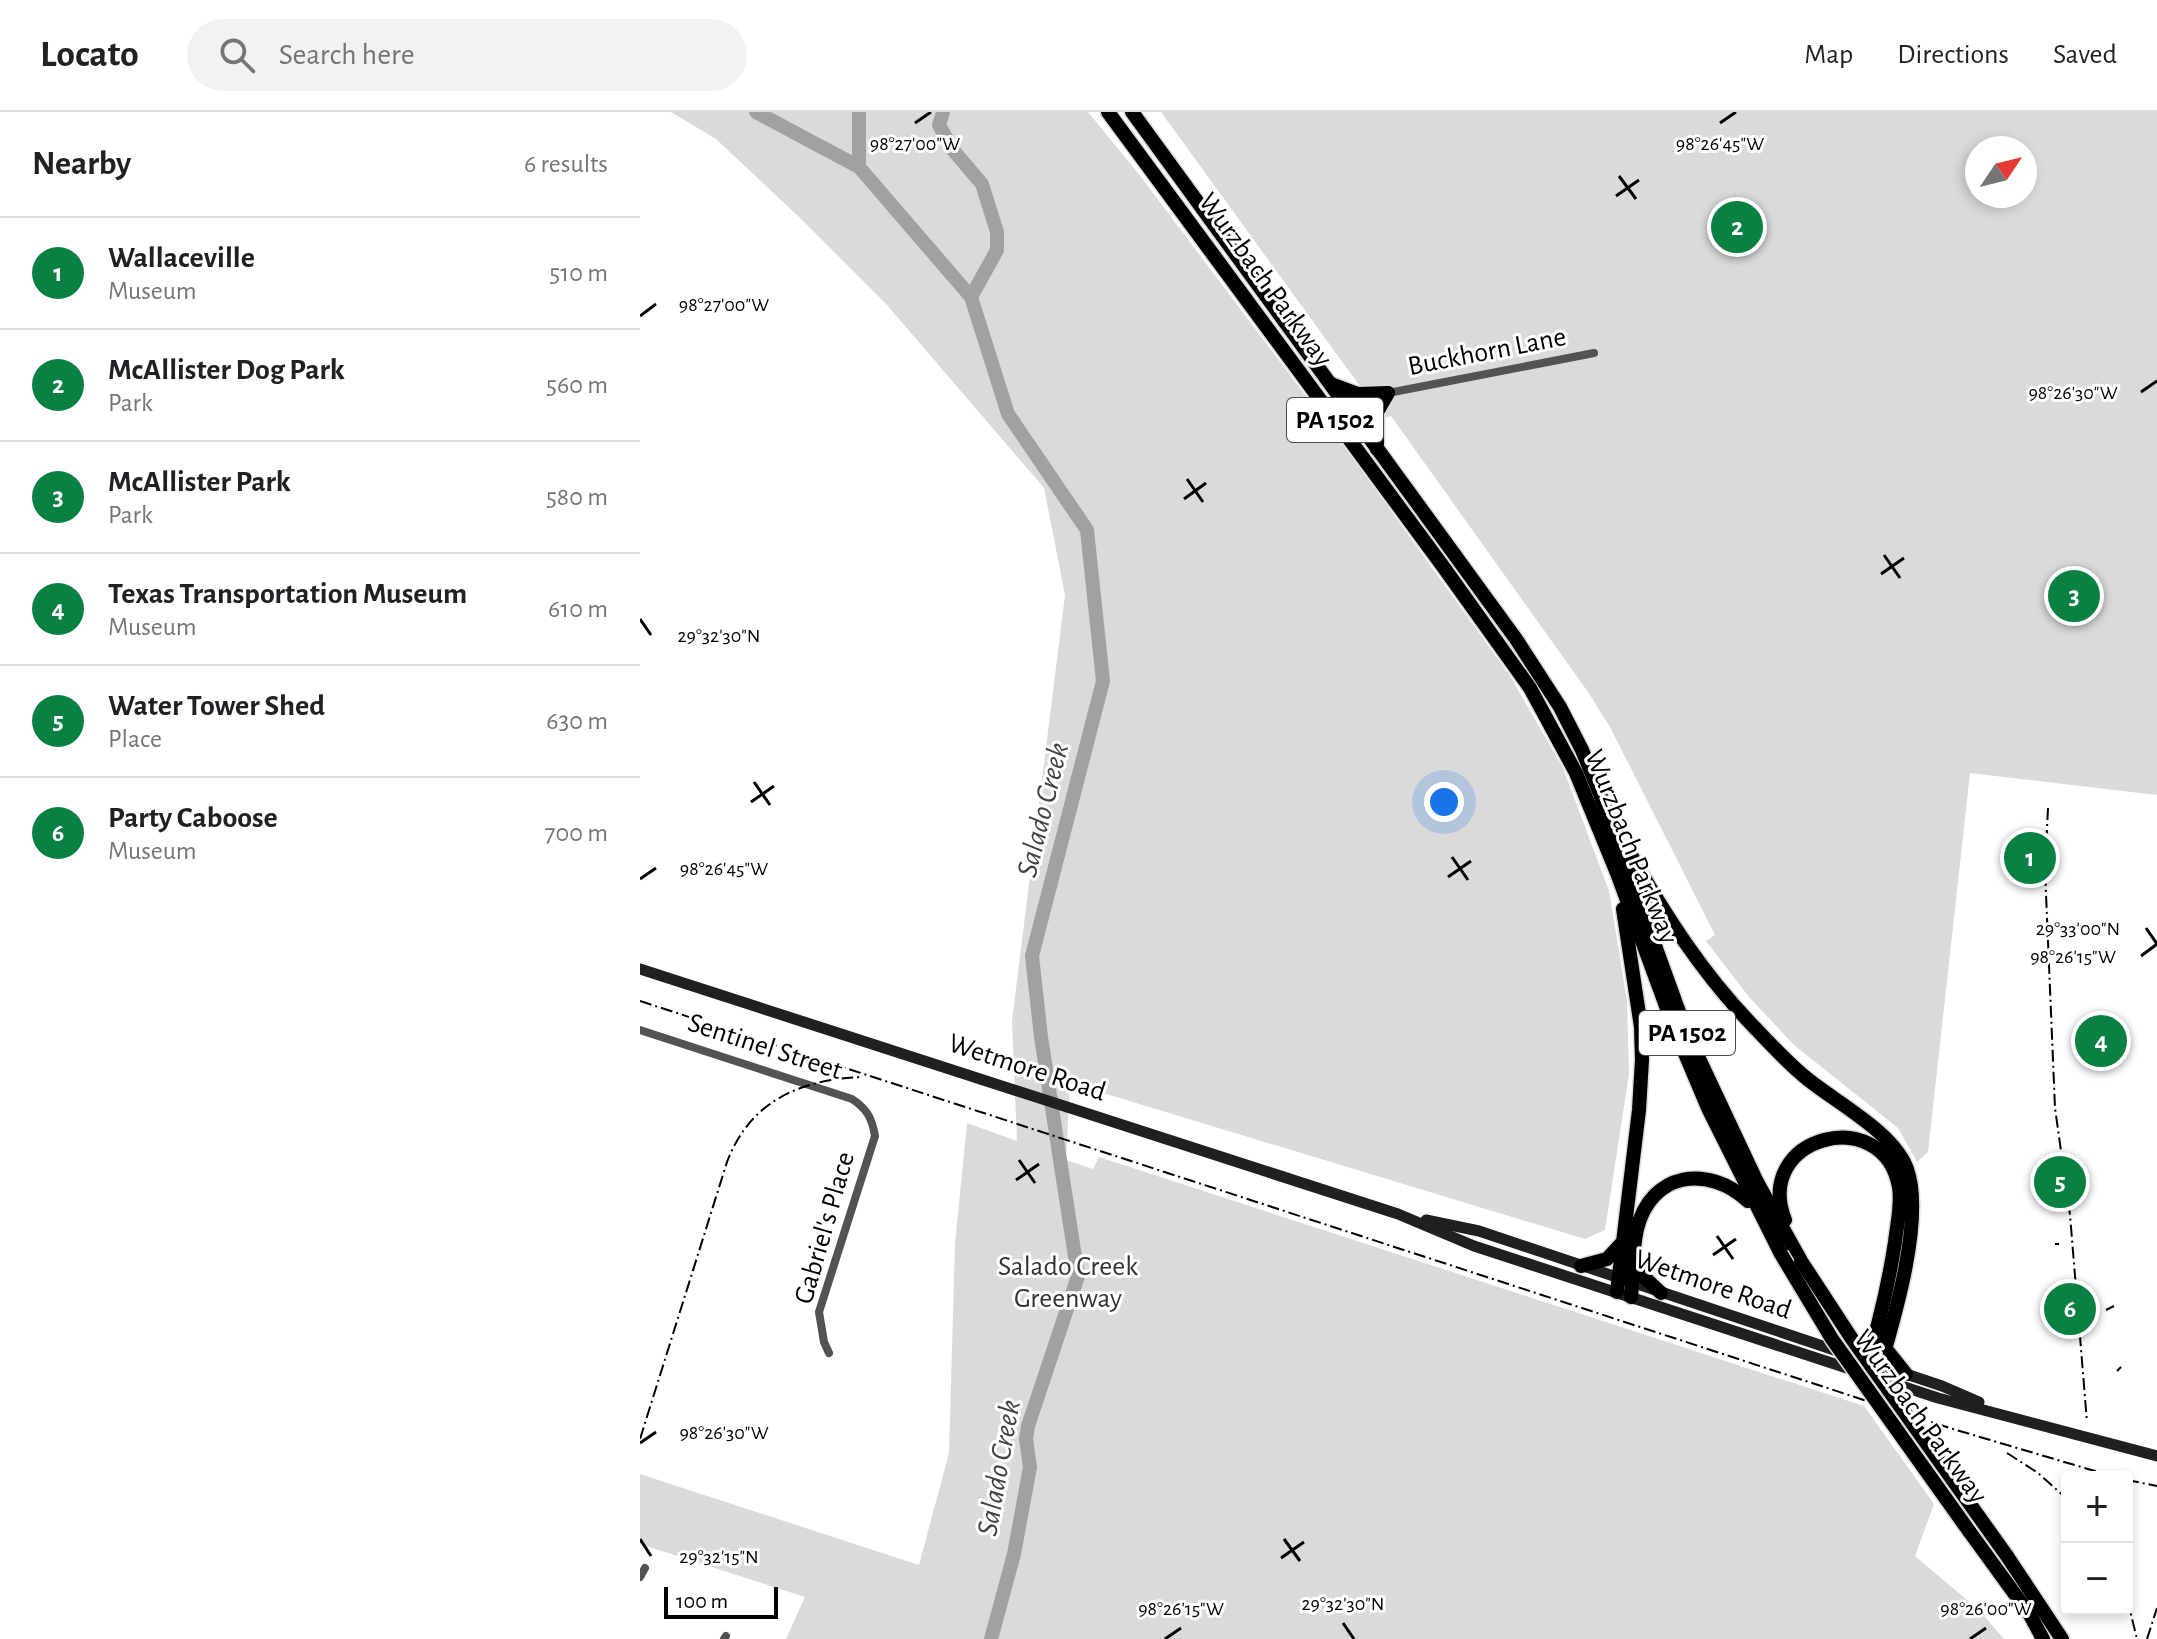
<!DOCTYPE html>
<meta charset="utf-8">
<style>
:root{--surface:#fff;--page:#f2f2f2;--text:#202124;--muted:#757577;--line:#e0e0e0;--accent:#0b8043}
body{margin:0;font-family:"Alegreya Sans",sans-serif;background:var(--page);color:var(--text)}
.controls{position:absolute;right:24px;bottom:24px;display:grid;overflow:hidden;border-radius:8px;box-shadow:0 4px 12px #0003}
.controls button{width:72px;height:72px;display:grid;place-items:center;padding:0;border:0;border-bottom:2px solid var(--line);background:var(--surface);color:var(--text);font:40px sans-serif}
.compass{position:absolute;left:1325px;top:24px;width:72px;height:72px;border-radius:50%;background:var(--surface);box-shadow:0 4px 12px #0003;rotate:55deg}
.scale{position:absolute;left:24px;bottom:20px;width:114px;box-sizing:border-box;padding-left:8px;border:4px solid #000;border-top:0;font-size:22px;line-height:28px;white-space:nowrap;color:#000;-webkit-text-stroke:6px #fff;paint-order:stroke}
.you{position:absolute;left:804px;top:690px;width:28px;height:28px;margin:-20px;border:6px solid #fff;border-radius:50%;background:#1a73e8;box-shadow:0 0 0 12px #1a73e833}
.badge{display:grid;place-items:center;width:52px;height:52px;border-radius:50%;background:var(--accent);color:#fff;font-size:26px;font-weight:700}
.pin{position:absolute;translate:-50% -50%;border:4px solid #fff;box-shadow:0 2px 8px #0006}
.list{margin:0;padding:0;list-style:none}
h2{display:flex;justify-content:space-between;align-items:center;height:104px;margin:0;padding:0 32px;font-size:34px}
h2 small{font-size:26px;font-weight:400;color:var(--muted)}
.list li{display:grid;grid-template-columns:52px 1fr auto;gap:24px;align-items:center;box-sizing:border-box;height:112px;padding:0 32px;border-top:2px solid var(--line)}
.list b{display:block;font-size:30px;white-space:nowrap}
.list p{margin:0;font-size:26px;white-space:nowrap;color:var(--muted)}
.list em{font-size:26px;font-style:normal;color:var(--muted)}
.icon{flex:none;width:44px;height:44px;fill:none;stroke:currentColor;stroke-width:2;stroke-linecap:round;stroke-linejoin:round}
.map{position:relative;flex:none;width:1517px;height:1527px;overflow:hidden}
header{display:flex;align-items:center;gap:48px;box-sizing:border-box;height:112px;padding:0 40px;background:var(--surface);border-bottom:2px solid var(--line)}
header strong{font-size:38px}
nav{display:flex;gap:44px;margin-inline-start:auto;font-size:28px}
.search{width:560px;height:72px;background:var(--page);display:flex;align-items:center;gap:20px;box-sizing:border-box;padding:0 28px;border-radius:44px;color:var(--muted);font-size:30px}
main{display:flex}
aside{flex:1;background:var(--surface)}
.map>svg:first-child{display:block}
.green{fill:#dadada;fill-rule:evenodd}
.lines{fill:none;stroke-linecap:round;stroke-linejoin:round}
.river{stroke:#a1a1a1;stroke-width:14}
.highway-casing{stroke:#dbdbdb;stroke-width:17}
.street{stroke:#535353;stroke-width:8}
.secondary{stroke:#202020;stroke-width:11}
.highway{stroke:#000;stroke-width:14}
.rail{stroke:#000;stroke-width:2;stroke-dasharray:12 4 2 4;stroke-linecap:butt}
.highway-bridge-casing{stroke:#dbdbdb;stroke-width:17;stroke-linecap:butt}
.highway-bridge{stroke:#000;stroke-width:14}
.ticks{fill:none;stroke:#000;stroke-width:3}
.labels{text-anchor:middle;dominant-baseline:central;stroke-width:6;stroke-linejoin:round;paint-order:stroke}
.shield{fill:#fff;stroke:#4c4c4c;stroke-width:2}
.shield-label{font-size:26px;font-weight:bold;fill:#000}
.street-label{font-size:28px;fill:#000;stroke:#fff}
.park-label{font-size:28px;fill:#313131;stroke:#fff}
.water-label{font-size:30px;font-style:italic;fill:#424242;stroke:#fff}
.ticks-label{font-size:20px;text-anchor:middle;fill:#000;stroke:#fff;stroke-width:6;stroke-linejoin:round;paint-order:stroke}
</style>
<header>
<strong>Locato</strong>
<div class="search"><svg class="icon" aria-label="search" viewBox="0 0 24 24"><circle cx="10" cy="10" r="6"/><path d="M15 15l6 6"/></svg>Search here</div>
<nav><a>Map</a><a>Directions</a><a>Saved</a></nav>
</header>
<main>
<aside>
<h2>Nearby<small>6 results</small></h2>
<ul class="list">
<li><span class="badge">1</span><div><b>Wallaceville</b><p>Museum</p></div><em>510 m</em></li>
<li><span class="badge">2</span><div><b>McAllister Dog Park</b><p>Park</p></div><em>560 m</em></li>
<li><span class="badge">3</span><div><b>McAllister Park</b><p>Park</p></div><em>580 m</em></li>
<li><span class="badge">4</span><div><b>Texas Transportation Museum</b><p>Museum</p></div><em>610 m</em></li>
<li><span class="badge">5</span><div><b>Water Tower Shed</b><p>Place</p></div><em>630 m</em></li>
<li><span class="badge">6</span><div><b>Party Caboose</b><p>Museum</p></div><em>700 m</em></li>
</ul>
</aside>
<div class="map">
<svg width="1517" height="1527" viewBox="0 0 1517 1527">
<rect width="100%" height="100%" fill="#fff"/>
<g class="green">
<path d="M31 0H448L498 61 720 356 870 564 923 656 969 779 987 889 989 962 965 1118 945 1127 430 971 426 1048 453 1057 459 1045 1224 1294 1294 1392 1275 1444 1340 1499 1364 1527H146L165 1485 0 1432V1362L279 1453 309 1341 315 1132 327 1011 377 1029 372 909 425 483 404 376 247 193 159 105 76 27Z"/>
<path d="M521 0H1517V683L1330 661 1288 1040 1277 1050 1258 1016 1154 933 1109 885 1066 829 1075 823 970 615 948 580 751 304 743 306ZM1337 36H1385V84H1337Z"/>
</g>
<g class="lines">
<g class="river">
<path d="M116 0 219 55 331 185 368 302 447 418 463 569 392 844 401 925 438 1164 388 1314 386 1327 390 1355 374 1442 351 1527"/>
<path d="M303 0 299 13 313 38 342 72 357 120V138L331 185"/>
<path d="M219 55V0"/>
</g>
<g class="highway-casing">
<g id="highway">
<path d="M468 0 802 453 890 576 936 661 977 761 1033 913 1068 996 1141 1142"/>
<path d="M492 0 876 527 920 595 942 638 960 682 1046 919 1117 1070 1161 1149"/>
<path d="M691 272 718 282 748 281"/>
<path d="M737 337V300L748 281"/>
<path d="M987 736C1024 802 1063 863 1117 918 1132 934 1148 951 1165 965 1195 990 1254 1020 1267 1057 1285 1108 1252 1214 1237 1265"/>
<path d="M1145 1108C1112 1024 1244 990 1259 1075 1262 1092 1257 1112 1255 1130 1248 1175 1238 1217 1224 1261"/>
<path d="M995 1147 1004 1165 1021 1181"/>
<path d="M941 1154 967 1147 981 1132"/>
<path d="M977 1180 999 998 1002 948 1001 915 983 797"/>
<path d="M991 1185C993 1163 992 1139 997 1117 1011 1060 1068 1052 1108 1089"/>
<path d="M1246 1237 1266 1262"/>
<path d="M1329 1419 1390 1503 1403 1527"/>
<path d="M1367 1444 1422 1527"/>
</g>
</g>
<g class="street">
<path d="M748 281 954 241"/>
<path d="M0 918 212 987C227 997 232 1006 235 1024L179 1200 184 1230 189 1241"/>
<path d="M0 1465 5 1456"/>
<path d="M84 1527 86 1524"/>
</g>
<g class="secondary">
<path d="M0 857 758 1102 834 1134 1216 1259"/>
<path d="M786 1108 839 1119 1302 1274 1339 1290"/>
<path d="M1240 1267 1298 1286 1517 1344"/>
</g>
<use href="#highway" class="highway"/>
<g class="rail">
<path d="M1408 696 1405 758 1415 996 1430 1103 1447 1310"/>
<path d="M0 889 1313 1317 1475 1365"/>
<path d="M1415 1132H1419"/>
<path d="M1466 1198 1474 1194"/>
<path d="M1477 1259 1481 1255"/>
<path d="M0 1327 87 1050C110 989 160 968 220 965"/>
<path d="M1367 1341 1398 1361 1427 1387"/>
<path d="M1487 1368 1517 1374"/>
<path d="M1487 1486 1497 1527"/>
<path d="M1507 1527 1517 1496"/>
</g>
<g class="highway-bridge-casing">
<g id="highway-bridge">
<path d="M1141 1142 1192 1227 1329 1419"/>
<path d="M1161 1149 1212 1227 1367 1444"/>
</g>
</g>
<use href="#highway-bridge" class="highway-bridge"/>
</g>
<path class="ticks" d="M275 11 291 0M1080 11 1096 0M979 64 996 87M976 84 999 68M0 204 16 192M1501 280 1517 269M547 367 563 390M544 387 566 371M1244 443 1260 466M1241 462 1264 446M0 507 11 523M114 670 130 693M111 690 134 674M812 745 828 768M808 765 831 749M0 767 16 756M1506 816 1517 832M1501 844 1517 832M379 1048 395 1071M376 1068 399 1052M1077 1124 1093 1147M1073 1143 1096 1127M0 1331 16 1320M0 1427 11 1444M644 1427 660 1449M641 1446 664 1430M703 1511 714 1527M525 1527 541 1516M1330 1527 1346 1516"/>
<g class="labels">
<g class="shield">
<rect x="647" y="286" width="96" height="44" rx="6"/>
<rect x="999" y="899" width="96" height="44" rx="6"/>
</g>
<g class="shield-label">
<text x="695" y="308">PA 1502</text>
<text x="1047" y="921">PA 1502</text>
</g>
<g class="street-label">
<text transform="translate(625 168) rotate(54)">Wurzbach Parkway</text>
<text transform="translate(847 240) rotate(-11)">Buckhorn Lane</text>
<text transform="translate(991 735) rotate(68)">Wurzbach Parkway</text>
<text transform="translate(125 935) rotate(18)">Sentinel Street</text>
<text transform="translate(387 956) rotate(18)">Wetmore Road</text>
<text transform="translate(185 1116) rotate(-74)">Gabriel's Place</text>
<text transform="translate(1073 1173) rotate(19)">Wetmore Road</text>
<text transform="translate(1280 1305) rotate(54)">Wurzbach Parkway</text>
</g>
<g class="park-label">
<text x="428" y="1155">Salado Creek<tspan x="428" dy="32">Greenway</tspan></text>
</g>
<g class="water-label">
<text transform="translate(403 698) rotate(-76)">Salado Creek</text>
<text transform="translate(359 1356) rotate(-80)">Salado Creek</text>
</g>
</g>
<g class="ticks-label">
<text x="275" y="38">98°27'00"W</text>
<text x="1080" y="38">98°26'45"W</text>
<text x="84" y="199">98°27'00"W</text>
<text x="1433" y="287">98°26'30"W</text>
<text x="79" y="530">29°32'30"N</text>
<text x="84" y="763">98°26'45"W</text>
<text x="1438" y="823">29°33'00"N</text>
<text x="1433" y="851">98°26'15"W</text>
<text x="84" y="1327">98°26'30"W</text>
<text x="79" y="1451">29°32'15"N</text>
<text x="703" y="1498">29°32'30"N</text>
<text x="541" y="1503">98°26'15"W</text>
<text x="1346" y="1503">98°26'00"W</text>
</g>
</svg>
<div class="controls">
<button>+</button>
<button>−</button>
</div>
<svg class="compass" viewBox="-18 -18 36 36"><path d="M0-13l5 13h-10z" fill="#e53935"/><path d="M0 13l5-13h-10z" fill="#757577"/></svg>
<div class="scale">100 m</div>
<div class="you"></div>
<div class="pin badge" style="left:1390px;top:746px">1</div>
<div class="pin badge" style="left:1097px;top:115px">2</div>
<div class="pin badge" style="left:1434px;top:484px">3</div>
<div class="pin badge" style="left:1461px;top:929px">4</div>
<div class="pin badge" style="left:1420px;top:1070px">5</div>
<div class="pin badge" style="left:1430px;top:1197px">6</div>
</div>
</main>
